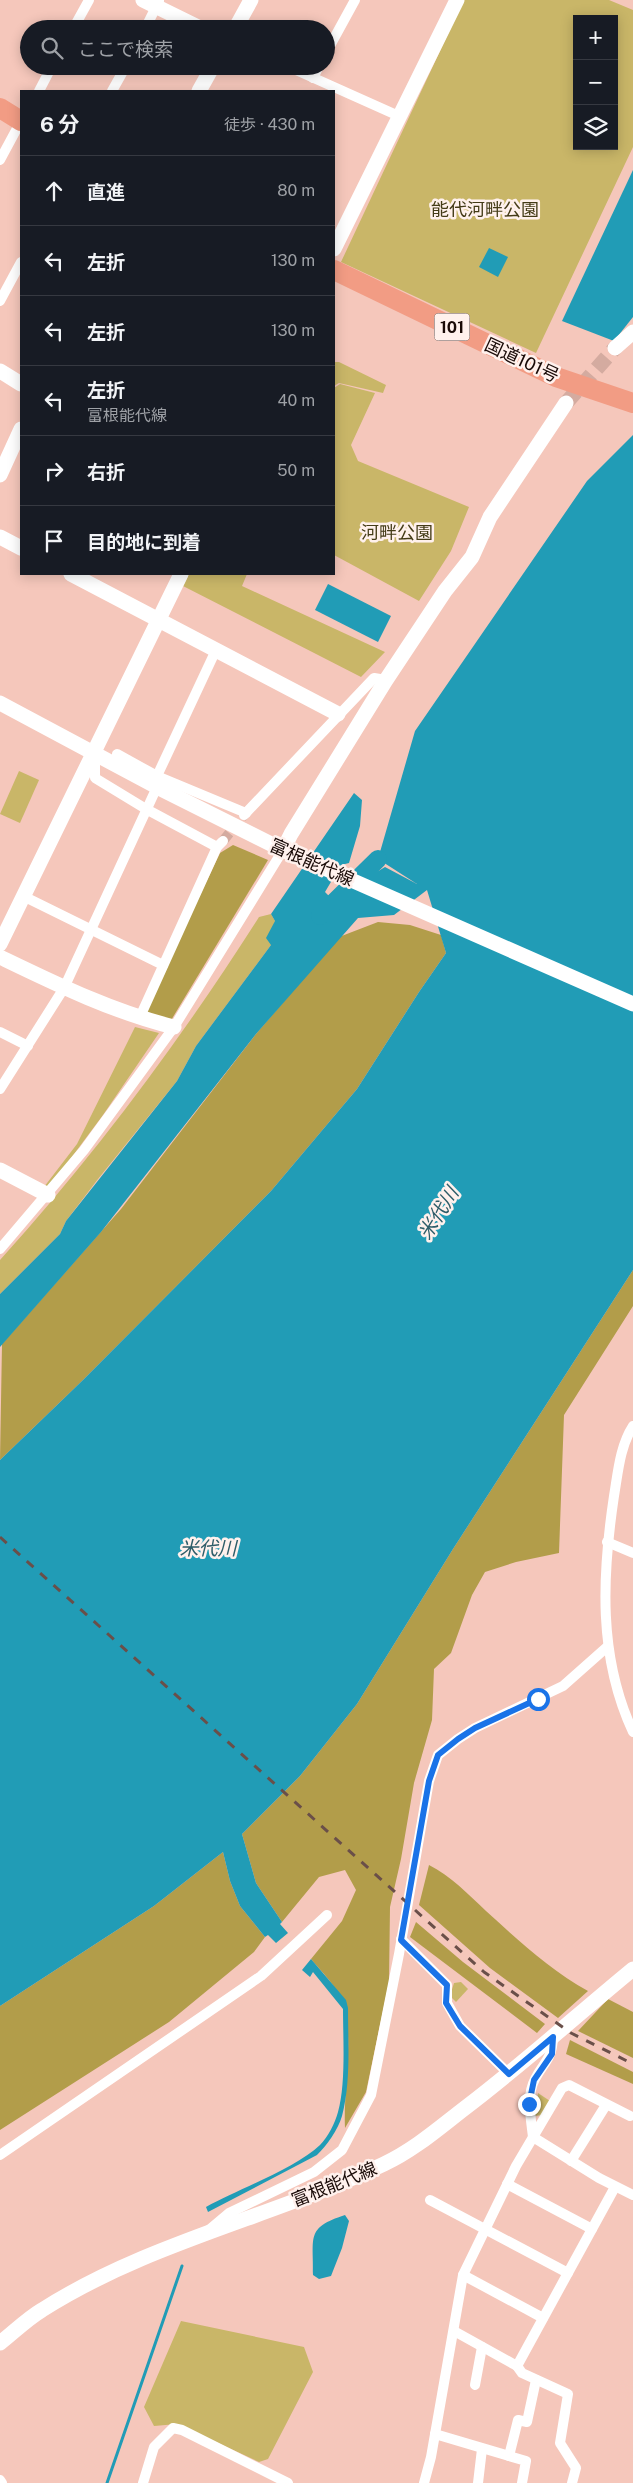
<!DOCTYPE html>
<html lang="ja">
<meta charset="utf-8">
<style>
:root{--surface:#171b24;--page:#242831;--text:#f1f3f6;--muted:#9ea1a6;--line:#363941}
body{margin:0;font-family:"Public Sans","Noto Sans JP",sans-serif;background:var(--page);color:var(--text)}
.controls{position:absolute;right:15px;top:15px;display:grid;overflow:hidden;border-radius:0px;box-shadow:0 2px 12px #0003}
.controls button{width:45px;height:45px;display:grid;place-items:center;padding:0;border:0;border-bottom:1px solid var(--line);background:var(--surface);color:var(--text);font:25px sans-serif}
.stop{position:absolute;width:15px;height:15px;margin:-11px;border:4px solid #1a73e8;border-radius:50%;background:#fff}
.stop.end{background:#1a73e8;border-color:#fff;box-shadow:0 1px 5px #0008}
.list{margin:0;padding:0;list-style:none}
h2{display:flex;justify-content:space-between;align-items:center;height:65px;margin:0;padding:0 20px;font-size:21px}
h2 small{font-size:16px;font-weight:400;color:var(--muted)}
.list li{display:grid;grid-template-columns:32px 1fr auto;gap:15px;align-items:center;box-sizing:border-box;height:70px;padding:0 20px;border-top:1px solid var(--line)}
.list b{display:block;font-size:19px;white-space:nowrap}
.list p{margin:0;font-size:16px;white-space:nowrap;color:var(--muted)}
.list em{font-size:16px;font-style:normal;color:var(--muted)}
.icon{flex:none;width:28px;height:28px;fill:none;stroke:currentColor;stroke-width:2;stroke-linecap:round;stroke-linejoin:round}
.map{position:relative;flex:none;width:633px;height:2483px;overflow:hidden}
.search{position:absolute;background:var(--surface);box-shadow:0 2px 12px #0003;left:20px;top:20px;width:315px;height:55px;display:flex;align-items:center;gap:12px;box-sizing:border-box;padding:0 18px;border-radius:28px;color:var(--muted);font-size:19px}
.panel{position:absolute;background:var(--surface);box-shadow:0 2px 12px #0003;left:20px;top:90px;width:315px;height:485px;border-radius:0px}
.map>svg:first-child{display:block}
.green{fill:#c9b668;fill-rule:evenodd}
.forest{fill:#b29d4a}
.water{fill:#219cb6}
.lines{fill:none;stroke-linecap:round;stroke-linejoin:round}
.stream{stroke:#219cb6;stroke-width:3}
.river{stroke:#219cb6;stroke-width:18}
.street-tunnel{stroke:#d4aba0;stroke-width:10;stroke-dasharray:10 5;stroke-linecap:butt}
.secondary-tunnel{stroke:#d4aba0;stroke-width:15;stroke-dasharray:15 8;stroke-linecap:butt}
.street{stroke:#fff;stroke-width:10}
.secondary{stroke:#fff;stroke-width:15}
.highway{stroke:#f29c84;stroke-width:20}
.rail{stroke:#6a4f49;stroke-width:3;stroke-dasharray:9 9;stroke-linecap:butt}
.route{stroke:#1a73e8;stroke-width:6}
.labels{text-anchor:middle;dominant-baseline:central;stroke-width:5;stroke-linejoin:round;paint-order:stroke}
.shield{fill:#fff1ed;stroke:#5e4f4c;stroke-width:1}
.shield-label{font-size:16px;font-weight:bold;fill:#190a07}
.park-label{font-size:18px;fill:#443b17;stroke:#fff1ed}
.street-label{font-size:18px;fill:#190a07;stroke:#fff1ed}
.water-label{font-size:19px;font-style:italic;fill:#2e5d69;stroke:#fff1ed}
</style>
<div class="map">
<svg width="633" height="2483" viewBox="0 0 633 2483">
<rect width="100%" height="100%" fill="#f5c7bb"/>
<g class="green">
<path d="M464 0H609L633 10V147L536 353 341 262ZM577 19H614V146H577Z"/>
<path d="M334 362H339L386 385 383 393 339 383 334 386Z"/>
<path d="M340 384 375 393 351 445 358 461 469 507 451 551 419 601 334 555V388Z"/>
<path d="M189 574H247L242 586 385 652 361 677 183 586Z"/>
<path d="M19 771 39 780 20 823 0 814Z"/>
<path d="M271 914 275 921 271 945 196 1046 177 1081 98 1179 66 1221 60 1234 0 1294V1260C96 1154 182 1038 259 917Z"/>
<path d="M135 1027 159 1033 103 1115 48 1189 44 1187 77 1144Z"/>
<path d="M461 1982 468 1989 456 2002 450 1996 454 1983Z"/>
<path d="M538 2093 550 2101 542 2115 535 2116Z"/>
<path d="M181 2321 304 2347 313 2372 268 2459 259 2462 177 2424 154 2426 144 2407Z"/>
</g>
<g class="forest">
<path d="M233 845 268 860 170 1022 143 1015 220 853Z"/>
<path d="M378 922 410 925 441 935 446 953 419 992 357 1089 271 1191 84 1379 0 1460 2 1344 121 1209 256 1034 339 937Z"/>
<path d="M633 1270V1306L564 1415 559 1553 516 1562 485 1572 472 1595 451 1653 434 1669 432 1720 414 1783 401 1859 390 1907 389 1982 366 2092 345 2128C343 2089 355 2034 342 2000 336 1986 321 1971 311 1959L342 1921 356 1890 345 1870 319 1877 282 1922 256 1883 242 1834 300 1776 357 1704 453 1549Z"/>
<path d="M223 1852 230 1881 240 1906 265 1937 254 1952 169 2022 0 2130V2006L154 1906Z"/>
<path d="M429 1865C451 1876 468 1894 486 1911 518 1940 550 1970 588 1991L558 2018 490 1968 419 1905Z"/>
<path d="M416 1922 463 1962 545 2024 537 2033 410 1937Z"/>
<path d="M608 1999 633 2012V2058L578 2031Z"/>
<path d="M570 2040 633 2072V2084L566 2054Z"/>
</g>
<g class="water">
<path d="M633 170V317L614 341 562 321Z"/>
<path d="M489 248 508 257 498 277 479 267Z"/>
<path d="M633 435V1270L453 1549 357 1704 300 1776 242 1834 256 1883 282 1922 280 1924 288 1933 276 1943 268 1935 265 1937 240 1906 230 1881 223 1852 154 1906 0 2006V1460L84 1379 271 1191 357 1089 419 992 446 953 427 890 394 915 358 918 256 1034 101 1232 0 1347V1294L60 1234 66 1221 177 1081 196 1046 271 945 266 938 275 921 271 914 354 793 362 800 360 826 349 863 341 865 325 892 331 898 343 900 370 876 385 867 417 884 378 859 415 731 587 481Z"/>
<path d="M328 584 391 616 378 642 315 610Z"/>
<path d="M311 1959 346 2000 348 2008C348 2043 351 2082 342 2116 338 2130 327 2145 317 2155L208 2212 206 2207C238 2189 295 2169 320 2145 328 2137 335 2123 338 2112 346 2084 343 2039 343 2009L313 1972 310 1977 302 1970Z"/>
<path d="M345 2215 349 2221 342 2248 331 2276 319 2279 313 2275C314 2237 305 2228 345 2215Z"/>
</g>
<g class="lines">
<path class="stream" d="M107 2483 182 2266"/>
<path class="river" d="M320 916 378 859"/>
<path class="street-tunnel" d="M223 841 244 815"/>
<path class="secondary-tunnel" d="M566 403 615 348"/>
<g class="street">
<path d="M73 29 89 0"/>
<path d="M145 29 159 1"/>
<path d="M326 53 355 0"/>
<path d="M287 66 401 117"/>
<path d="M313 78 319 66"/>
<path d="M39 91 52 66"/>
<path d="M112 91 126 66"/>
<path d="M0 160 21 121"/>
<path d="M0 301 21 262"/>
<path d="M216 650 157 776 246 813"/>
<path d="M95 754V778L146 809 217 847"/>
<path d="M117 754 157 776"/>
<path d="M244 815 374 678 386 680"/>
<path d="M23 896 163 965"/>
<path d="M139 1019 217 847 223 841"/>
<path d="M0 1032 28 1046"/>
<path d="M0 1089 64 988 157 787"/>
<path d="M0 1249 84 1150 174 1027 283 850"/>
<path d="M633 1426C620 1446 618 1472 614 1496 602 1576 598 1657 633 1732"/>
<path d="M607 1542 633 1553"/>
<path d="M401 1939 447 1985V2003L460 2026 509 2074"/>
<path d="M533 2137 599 2178 633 2195"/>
<path d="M533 2137C531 2119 526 2096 535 2079 545 2060 552 2060 553 2037"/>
<path d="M0 2155 261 1976 327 1915"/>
<path d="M571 2161 606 2105"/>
<path d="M507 2184 592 2229"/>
<path d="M430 2200 568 2273"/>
<path d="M210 2229 229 2213 314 2172 342 2150 371 2095 399 1954 429 1781 438 1755 458 1739 475 1728 563 1686 607 1647"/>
<path d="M463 2275 543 2318"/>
<path d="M454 2331 517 2366"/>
<path d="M475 2385 482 2347"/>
<path d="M435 2434 509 2456 518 2420 527 2422 536 2380"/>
<path d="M509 2456 526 2461 522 2483"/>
<path d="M0 2480 2 2483"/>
<path d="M143 2483 154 2447 173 2428 182 2430 288 2483"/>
<path d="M424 2483 431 2457 463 2275 516 2166 562 2088 569 2085 630 2116"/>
<path d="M478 2483 482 2449"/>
<path d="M572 2483 576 2468 560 2443 568 2394 522 2373 517 2366 615 2187"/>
</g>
<g class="secondary">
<path d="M143 0 202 29"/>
<path d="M235 29 251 0"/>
<path d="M199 91 213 66"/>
<path d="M334 249 457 0"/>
<path d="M615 348 633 332"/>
<path d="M0 371 21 384"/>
<path d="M0 475 21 429"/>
<path d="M0 537 21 548"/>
<path d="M71 574 338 714"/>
<path d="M0 703 157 787 283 850 633 1004"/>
<path d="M283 850 291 834 386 680 445 591 472 557 490 517 566 403"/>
<path d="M0 944 181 574"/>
<path d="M0 957C56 984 113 1012 174 1027"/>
<path d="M0 1170 48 1195"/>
<path d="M0 2343C14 2332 27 2319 42 2310 147 2243 272 2217 384 2164 414 2150 439 2128 465 2108 523 2064 577 2015 633 1969"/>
</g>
<g class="highway">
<path d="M0 108 21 121"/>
<path d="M334 270 556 377 633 403"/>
</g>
<path class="rail" d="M0 1537 484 1972 571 2033 633 2064"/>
</g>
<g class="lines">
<path class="route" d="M529 2104 534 2080 552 2054 553 2037 509 2074 460 2026 446 2003 447 1985 401 1940 429 1781 438 1755 458 1739 475 1728 538 1699"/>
</g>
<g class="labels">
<rect class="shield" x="434.5" y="313.5" width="35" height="27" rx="4"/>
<g class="shield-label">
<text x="452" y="327">101</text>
</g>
<g class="park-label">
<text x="485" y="209">能代河畔公園</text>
<text x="397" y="532">河畔公園</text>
</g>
<g class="street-label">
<text transform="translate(522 360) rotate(25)">国道101号</text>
<text transform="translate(312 862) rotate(24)">富根能代線</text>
<text transform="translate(334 2184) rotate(-22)">富根能代線</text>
</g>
<g class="water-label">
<text transform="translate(438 1213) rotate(-58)">米代川</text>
<text x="208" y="1548">米代川</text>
</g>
</g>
</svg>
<div class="controls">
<button>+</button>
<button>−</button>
<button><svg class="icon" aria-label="layers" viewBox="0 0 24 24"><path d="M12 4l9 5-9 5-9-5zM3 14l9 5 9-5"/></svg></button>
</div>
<div class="stop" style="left:538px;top:1699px"></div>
<div class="stop end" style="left:529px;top:2104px"></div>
<div class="search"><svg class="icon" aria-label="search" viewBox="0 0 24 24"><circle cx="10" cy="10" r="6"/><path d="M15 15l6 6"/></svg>ここで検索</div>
<section class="panel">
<h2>6 分<small>徒歩 · 430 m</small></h2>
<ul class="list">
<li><svg class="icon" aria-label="ahead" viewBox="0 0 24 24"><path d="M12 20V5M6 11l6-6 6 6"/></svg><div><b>直進</b></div><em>80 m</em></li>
<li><svg class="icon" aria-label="left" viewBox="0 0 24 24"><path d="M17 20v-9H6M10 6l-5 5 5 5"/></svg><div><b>左折</b></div><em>130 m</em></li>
<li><svg class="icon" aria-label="left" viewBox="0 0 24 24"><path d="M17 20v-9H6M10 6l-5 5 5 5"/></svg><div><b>左折</b></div><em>130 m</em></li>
<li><svg class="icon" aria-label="left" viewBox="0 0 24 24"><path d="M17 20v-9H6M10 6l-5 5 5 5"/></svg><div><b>左折</b><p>富根能代線</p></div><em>40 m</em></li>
<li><svg class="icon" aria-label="right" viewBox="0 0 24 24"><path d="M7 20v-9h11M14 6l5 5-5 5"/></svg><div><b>右折</b></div><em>50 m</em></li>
<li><svg class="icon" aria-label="arrive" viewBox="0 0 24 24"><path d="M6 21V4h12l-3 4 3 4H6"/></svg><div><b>目的地に到着</b></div></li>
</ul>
</section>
</div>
